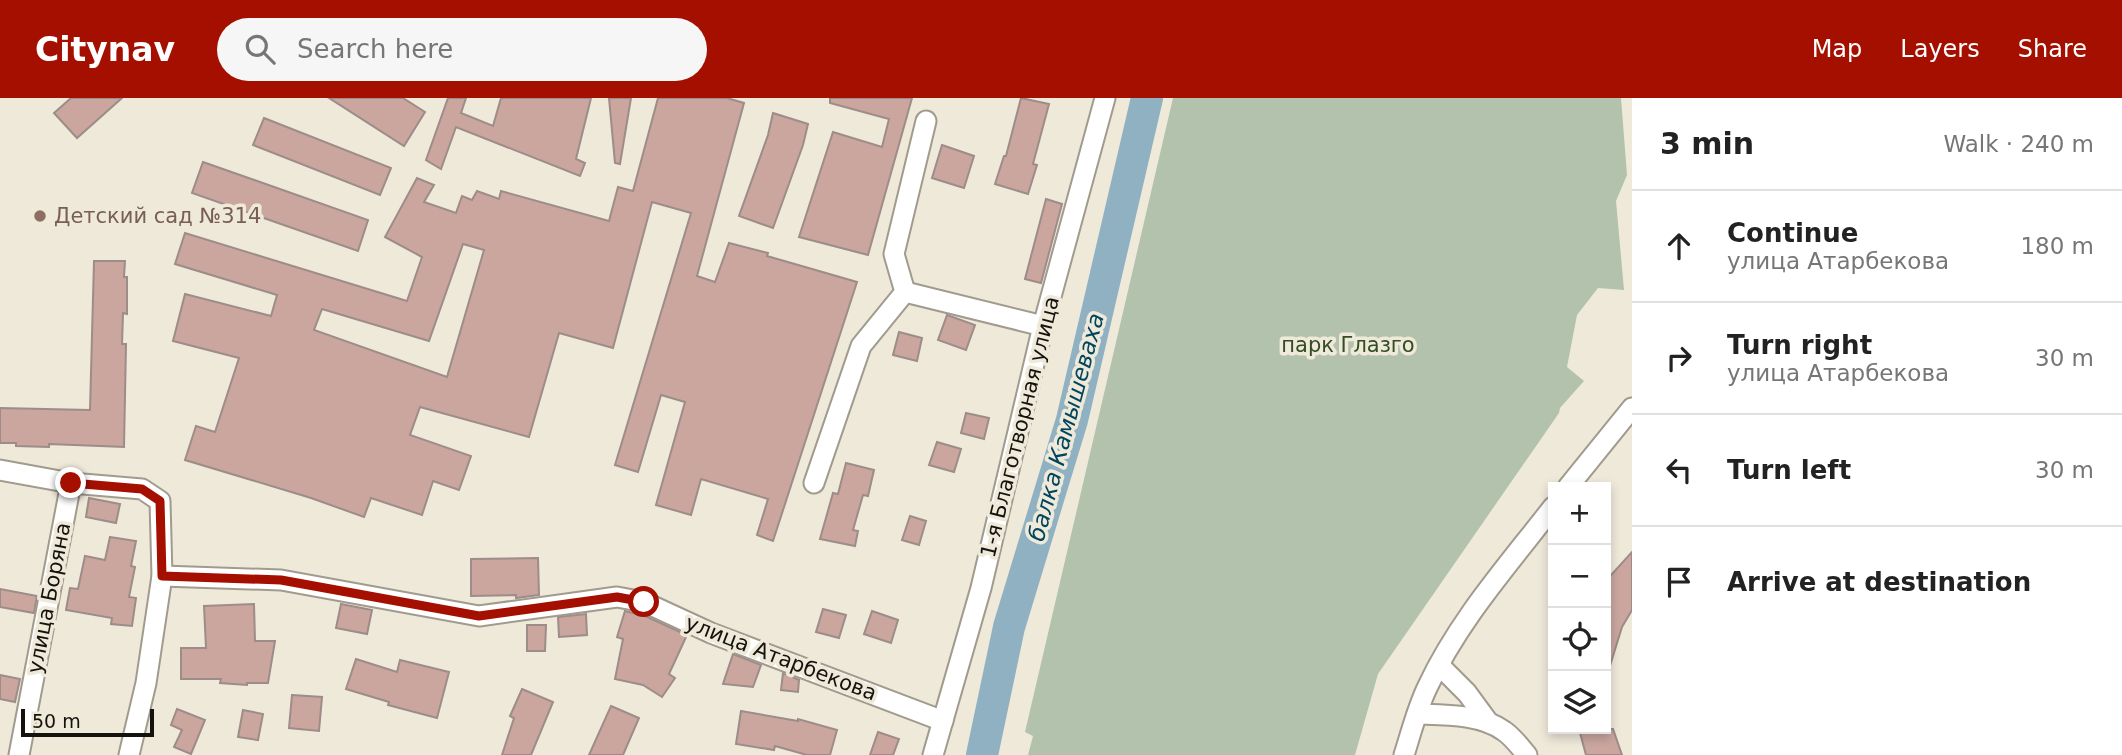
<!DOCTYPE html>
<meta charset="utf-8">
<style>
:root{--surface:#fff;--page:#f6f6f6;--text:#222;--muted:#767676;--line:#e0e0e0;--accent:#a40f00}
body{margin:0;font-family:"DejaVu Sans",sans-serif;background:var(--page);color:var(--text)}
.controls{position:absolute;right:21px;bottom:21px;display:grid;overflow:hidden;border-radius:0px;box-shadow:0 4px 10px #0003}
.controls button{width:63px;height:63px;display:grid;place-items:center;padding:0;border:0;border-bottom:2px solid var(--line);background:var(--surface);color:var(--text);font:35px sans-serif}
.scale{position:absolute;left:21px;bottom:18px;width:133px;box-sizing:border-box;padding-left:7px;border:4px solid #14120d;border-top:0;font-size:19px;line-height:24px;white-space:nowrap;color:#14120d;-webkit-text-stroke:5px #efe9da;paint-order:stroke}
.stop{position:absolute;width:21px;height:21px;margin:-16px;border:5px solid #a40f00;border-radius:50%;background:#fff}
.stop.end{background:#a40f00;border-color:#fff;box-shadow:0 2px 7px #0008}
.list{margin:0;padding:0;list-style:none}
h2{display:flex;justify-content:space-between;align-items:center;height:91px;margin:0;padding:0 28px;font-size:30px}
h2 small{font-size:23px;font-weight:400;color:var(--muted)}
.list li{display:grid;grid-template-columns:46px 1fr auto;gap:21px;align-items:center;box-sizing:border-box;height:112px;padding:0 28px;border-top:2px solid var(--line)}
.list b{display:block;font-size:26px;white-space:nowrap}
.list p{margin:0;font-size:23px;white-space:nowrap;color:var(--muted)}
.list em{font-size:23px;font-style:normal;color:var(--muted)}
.icon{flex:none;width:38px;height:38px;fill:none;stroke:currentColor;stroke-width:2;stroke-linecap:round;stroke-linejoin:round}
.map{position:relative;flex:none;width:1632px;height:657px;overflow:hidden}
header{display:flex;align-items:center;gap:42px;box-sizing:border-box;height:98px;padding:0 35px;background:var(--accent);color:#fff}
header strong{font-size:33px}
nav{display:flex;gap:38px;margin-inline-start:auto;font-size:24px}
.search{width:490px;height:63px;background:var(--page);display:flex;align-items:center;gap:18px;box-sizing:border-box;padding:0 24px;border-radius:38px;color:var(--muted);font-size:26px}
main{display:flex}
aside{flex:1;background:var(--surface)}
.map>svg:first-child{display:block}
.green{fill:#b3c2ac}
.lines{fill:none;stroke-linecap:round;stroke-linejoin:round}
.river{stroke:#90b1c2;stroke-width:32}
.building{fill:#caa69f;stroke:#9d8c89;stroke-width:2;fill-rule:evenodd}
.minor-casing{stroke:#a19b8e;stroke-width:23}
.minor{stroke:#fff;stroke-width:19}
.route{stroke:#a40f00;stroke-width:9}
.education-dot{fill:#8d6e63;stroke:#efe9da;stroke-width:2.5}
.labels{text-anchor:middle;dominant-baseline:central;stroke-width:7;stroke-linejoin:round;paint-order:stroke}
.education-label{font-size:21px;fill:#785e54;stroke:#efe9da;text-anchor:start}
.park-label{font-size:21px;fill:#324d23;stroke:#efe9da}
.street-label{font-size:21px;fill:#14120d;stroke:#efe9da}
.water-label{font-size:23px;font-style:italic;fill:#00455e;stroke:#efe9da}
</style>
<header>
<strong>Citynav</strong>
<div class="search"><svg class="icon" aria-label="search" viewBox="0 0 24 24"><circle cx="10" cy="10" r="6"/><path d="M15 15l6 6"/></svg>Search here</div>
<nav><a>Map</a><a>Layers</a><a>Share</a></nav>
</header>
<main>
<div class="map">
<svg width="1632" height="657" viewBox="0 0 1632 657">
<rect width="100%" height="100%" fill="#efe9da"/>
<path class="green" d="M1173 0H1621L1627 77 1616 103 1624 192 1598 190 1577 217 1567 269 1584 283 1560 310 1559 315 1378 576 1355 657H1028L1033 638 1025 634Z"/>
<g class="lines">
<path class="river" d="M982 657 1009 529 1072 322 1147 0"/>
</g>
<g class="building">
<path d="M71 0H122L77 40 54 15Z"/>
<path d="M329 0H403L425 14 404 48Z"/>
<path d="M448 0H466L461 15 493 28 501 0H591L576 61 585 65 580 78 456 29 441 71 426 62Z"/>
<path d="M609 0H631L620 66 615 65Z"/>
<path d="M658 0H727L744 5 697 178 715 184 729 145 768 155 767 158 857 184 773 443 757 437 768 401 701 381 691 417 656 407 685 304 661 297 638 374 615 367 691 115 652 104 613 250 559 235 529 339 420 309 410 337 471 358 459 392 433 383 422 417 371 400 364 419 311 400 185 362 196 328 215 334 239 260 173 243 185 196 271 218 277 197 175 166 185 135 407 203 422 159 385 139 417 80 434 87 424 104 456 115 462 98 472 102 477 93 499 101 501 93 609 123 618 89 633 93ZM463 146 484 152 447 279 314 232 322 211 429 243Z"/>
<path d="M830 0H912L868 157 799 139 833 34 882 49 889 21 830 5Z"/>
<path d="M1021 0 1049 6 1033 66 1037 67 1028 96 995 86 1004 58H1006Z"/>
<path d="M773 15 808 26 803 47 773 130 739 118 768 37Z"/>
<path d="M264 20 391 70 380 97 253 47Z"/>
<path d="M942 47 974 58 964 90 932 80Z"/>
<path d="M203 64 368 122 358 153 192 95Z"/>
<path d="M1046 101 1062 106 1041 185 1025 181Z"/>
<path d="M94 163H125L124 179H127V216L123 215 122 246H126L124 349 49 346V349L16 348V345H0V310L90 312Z"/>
<path d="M947 217 975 227 966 252 938 242Z"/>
<path d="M899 234 922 240 917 263 893 257Z"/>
<path d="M966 315 989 320 984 341 961 335Z"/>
<path d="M937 344 961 351 954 374 929 367Z"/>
<path d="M846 365 874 372 868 398 863 397 853 432 858 433 855 448 820 441 833 395 838 396Z"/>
<path d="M89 400 120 406 116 425 86 419Z"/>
<path d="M910 418 926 423 919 447 902 442Z"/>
<path d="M110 439 136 443 131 468 135 469 129 499 136 500 132 528 111 526 112 520 66 512 70 490 78 491 85 458 105 462Z"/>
<path d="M1632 454V512L1622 529 1609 571H1606V485L1611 477Z"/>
<path d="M538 460 539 497 516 500V497L471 498V461Z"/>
<path d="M0 491 37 498 34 515 0 509Z"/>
<path d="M254 506 255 543H275L268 585H247V587L220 585 221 581H181V550H206L204 508Z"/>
<path d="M341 506 372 512 367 536 336 530Z"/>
<path d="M823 511 846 517 839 540 816 534Z"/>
<path d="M625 513 645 518 687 537 669 576 675 580 662 599 643 587 615 581 623 541 617 539Z"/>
<path d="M872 513 898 522 891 545 864 536Z"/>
<path d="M586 516 587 537 559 539 558 519Z"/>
<path d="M527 527H546L545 553H527Z"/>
<path d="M733 556 761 567 753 589 723 586Z"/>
<path d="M356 561 397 574 400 562 449 574 437 620 388 607 389 604 346 591Z"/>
<path d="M783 575 799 582 798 594 781 592Z"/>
<path d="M0 577 20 581 15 604 0 601Z"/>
<path d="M522 591 553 604 531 657H502L514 620 510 618Z"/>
<path d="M292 597 322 599 319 633 289 630Z"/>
<path d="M611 608 639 620 623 657H589Z"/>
<path d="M177 611 205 622 191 656 174 649 182 632 171 627Z"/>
<path d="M243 612 263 616 258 642 238 639Z"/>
<path d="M741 613 798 623V621L837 632 830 657H807L775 648 774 652 736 646Z"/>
<path d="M1579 631H1613L1622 657H1586Z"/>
<path d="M878 634 899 641 893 657H870Z"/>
</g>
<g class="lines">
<g class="minor-casing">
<g id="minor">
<path d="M905 194 1043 228"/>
<path d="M0 372 71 385 142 391 160 403 162 478 146 585 129 657"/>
<path d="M814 385 861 248 905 194 894 156 926 23"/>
<path d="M1568 389 1632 310"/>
<path d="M162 478 281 482 479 518 617 499 644 504 711 535 943 623"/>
<path d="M1439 567 1467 595 1489 625"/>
<path d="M1417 616C1445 617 1480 616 1504 633 1513 639 1520 649 1527 657"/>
<path d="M19 657 71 385"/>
<path d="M933 657 981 490 1043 228 1105 0"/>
<path d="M1404 657C1411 635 1417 611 1427 590 1458 523 1508 467 1553 409"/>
</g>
</g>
<use href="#minor" class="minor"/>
</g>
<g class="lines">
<path class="route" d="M71 385 142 391 160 403 162 478 281 482 479 518 617 499 644 504"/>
</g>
<circle class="education-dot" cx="40" cy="118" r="7"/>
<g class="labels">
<g class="education-label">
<text x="54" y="118">Детский сад №314</text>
</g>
<g class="park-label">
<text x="1348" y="247">парк Глазго</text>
</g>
<g class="street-label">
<text transform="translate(1020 329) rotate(-76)">1-я Благотворная улица</text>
<text transform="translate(49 500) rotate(-79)">улица Боряна</text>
<text transform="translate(781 560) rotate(21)">улица Атарбекова</text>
</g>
<g class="water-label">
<text transform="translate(1066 329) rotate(-75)">балка Камышеваха</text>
</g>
</g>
</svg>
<div class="controls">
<button>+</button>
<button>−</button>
<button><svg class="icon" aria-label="locate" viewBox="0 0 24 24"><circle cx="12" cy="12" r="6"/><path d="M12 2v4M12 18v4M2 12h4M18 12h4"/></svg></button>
<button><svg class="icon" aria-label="layers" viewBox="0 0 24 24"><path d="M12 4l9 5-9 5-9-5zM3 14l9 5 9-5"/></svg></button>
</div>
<div class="scale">50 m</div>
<div class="stop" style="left:644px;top:504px"></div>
<div class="stop end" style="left:71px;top:385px"></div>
</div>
<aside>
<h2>3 min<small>Walk · 240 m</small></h2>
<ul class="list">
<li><svg class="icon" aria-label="ahead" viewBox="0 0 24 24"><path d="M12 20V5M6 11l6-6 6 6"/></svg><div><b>Continue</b><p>улица Атарбекова</p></div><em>180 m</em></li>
<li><svg class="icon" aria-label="right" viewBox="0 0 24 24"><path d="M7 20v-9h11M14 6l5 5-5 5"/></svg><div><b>Turn right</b><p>улица Атарбекова</p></div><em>30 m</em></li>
<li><svg class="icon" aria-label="left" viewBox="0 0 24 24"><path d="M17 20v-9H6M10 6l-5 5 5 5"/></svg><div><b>Turn left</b></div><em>30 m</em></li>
<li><svg class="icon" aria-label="arrive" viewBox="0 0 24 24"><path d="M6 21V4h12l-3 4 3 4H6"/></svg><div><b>Arrive at destination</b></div></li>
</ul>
</aside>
</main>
